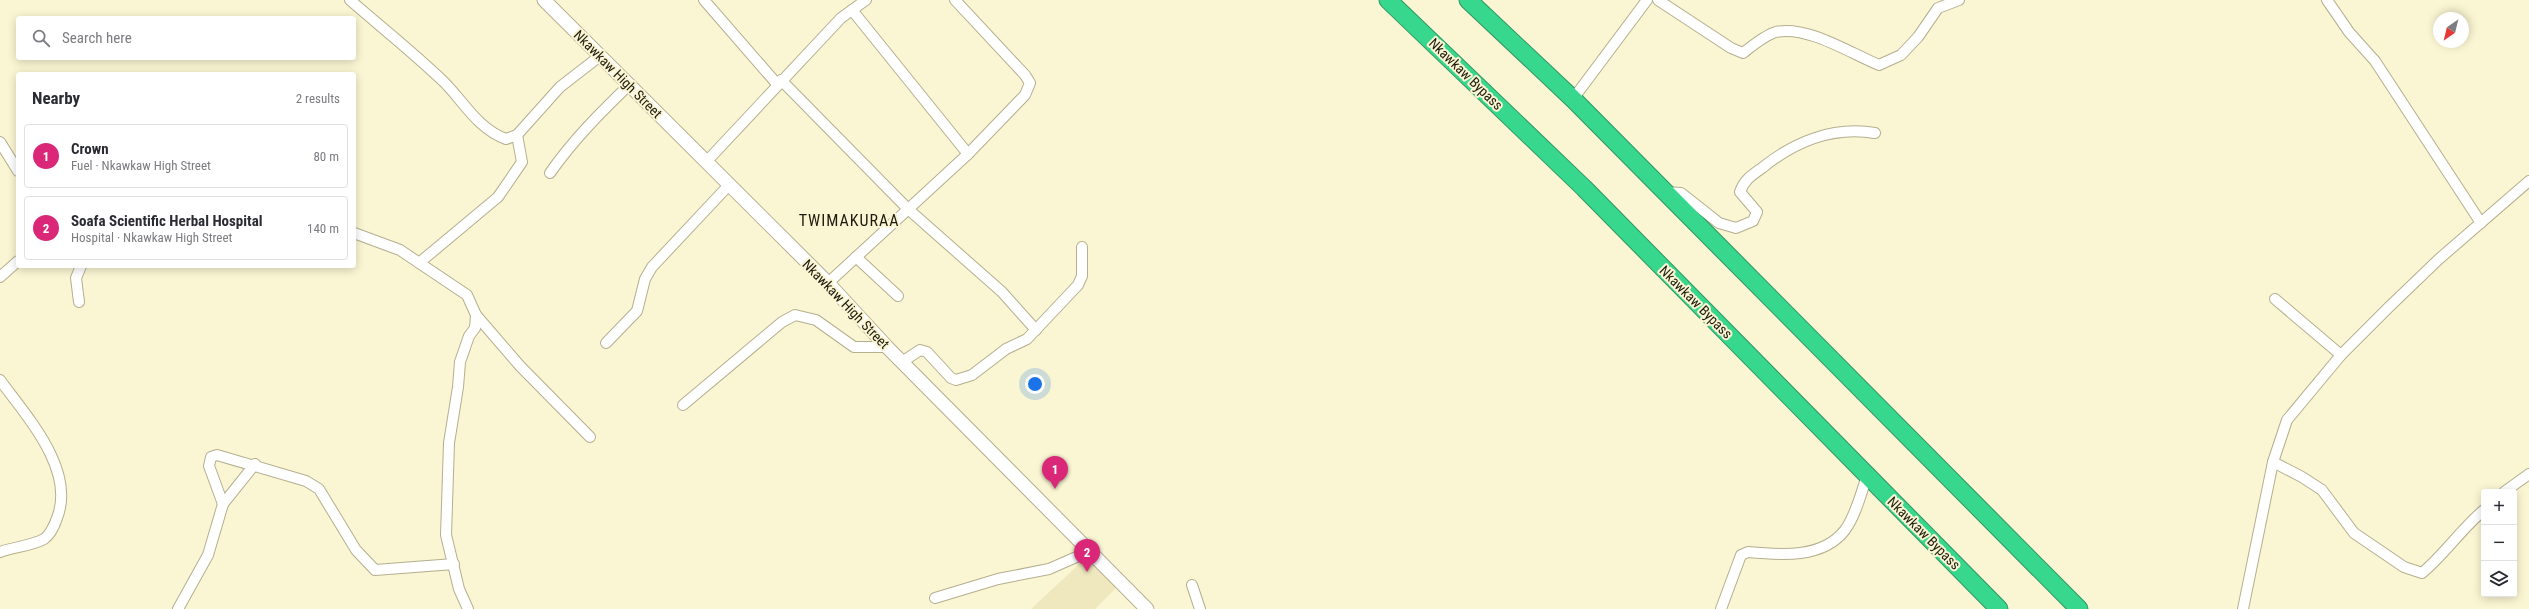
<!DOCTYPE html>
<meta charset="utf-8">
<style>
:root{--surface:#fff;--page:#f2f2f3;--text:#2b2b33;--muted:#7c7c81;--line:#e1e1e2;--accent:#db2777}
body{margin:0;font-family:"Roboto Condensed",sans-serif;background:var(--page);color:var(--text)}
.controls{position:absolute;right:12px;bottom:12px;display:grid;overflow:hidden;border-radius:4px;box-shadow:0 2px 10px #0003}
.controls button{width:36px;height:36px;display:grid;place-items:center;padding:0;border:0;border-bottom:1px solid var(--line);background:var(--surface);color:var(--text);font:20px sans-serif}
.compass{position:absolute;left:2433px;top:12px;width:36px;height:36px;border-radius:50%;background:var(--surface);box-shadow:0 2px 10px #0003;rotate:215deg}
.you{position:absolute;left:1035px;top:384px;width:14px;height:14px;margin:-10px;border:3px solid #fff;border-radius:50%;background:#1a73e8;box-shadow:0 0 0 6px #1a73e833}
.badge{display:grid;place-items:center;width:26px;height:26px;border-radius:50%;background:var(--accent);color:#fff;font-size:13px;font-weight:700}
.pin{position:absolute;translate:-50% -33px;filter:drop-shadow(0 1px 2px #0008)}
.pin::after{content:'';position:absolute;top:21px;width:14px;height:12px;background:inherit;clip-path:polygon(0 0,100% 0,50% 100%)}
.list{margin:0;padding:0;list-style:none}
h2{display:flex;justify-content:space-between;align-items:center;height:52px;margin:0;padding:0 16px;font-size:17px}
h2 small{font-size:13px;font-weight:400;color:var(--muted)}
.list li{display:grid;grid-template-columns:26px 1fr auto;gap:12px;align-items:center;box-sizing:border-box;height:64px;margin:0 8px 8px;padding:0 8px;border:1px solid var(--line);border-radius:4px}
.list b{display:block;font-size:15px;white-space:nowrap}
.list p{margin:0;font-size:13px;white-space:nowrap;color:var(--muted)}
.list em{font-size:13px;font-style:normal;color:var(--muted)}
.icon{flex:none;width:22px;height:22px;fill:none;stroke:currentColor;stroke-width:2;stroke-linecap:round;stroke-linejoin:round}
.map{position:relative;flex:none;width:2529px;height:609px;overflow:hidden}
.search{position:absolute;background:var(--surface);box-shadow:0 2px 10px #0003;left:16px;top:16px;width:340px;height:44px;display:flex;align-items:center;gap:10px;box-sizing:border-box;padding:0 14px;border-radius:4px;color:var(--muted);font-size:15px}
.panel{position:absolute;background:var(--surface);box-shadow:0 2px 10px #0003;left:16px;top:72px;width:340px;height:196px;border-radius:4px}
.map>svg:first-child{display:block}
.built{fill:#efe8be}
.lines{fill:none;stroke-linecap:round;stroke-linejoin:round}
.street-casing{stroke:#b4af8e;stroke-width:12}
.secondary-casing{stroke:#b4af8e;stroke-width:15}
.highway-casing{stroke:#2f9562;stroke-width:19}
.street{stroke:#fff;stroke-width:10}
.secondary{stroke:#fff;stroke-width:13}
.highway{stroke:#38d78e;stroke-width:17}
.labels{text-anchor:middle;dominant-baseline:central;stroke-width:4;stroke-linejoin:round;paint-order:stroke}
.street-label{font-size:14px;fill:#1d1b0f;stroke:#faf5d2}
.quarter-label{font-size:16px;letter-spacing:1px;fill:#1d1b0f;stroke:#faf5d2}
</style>
<div class="map">
<svg width="2529" height="609" viewBox="0 0 2529 609">
<rect width="100%" height="100%" fill="#faf5d2"/>
<path class="built" d="M1088 556 1117 587 1095 609H1031Z"/>
<g class="lines">
<g class="street-casing">
<g id="street">
<path d="M350 0C381 27 414 53 444 82 464 102 478 129 506 139L517 135 560 87 600 56"/>
<path d="M704 0 777 84"/>
<path d="M1658 0 1731 48 1743 53C1752 46 1765 35 1776 32 1807 25 1850 53 1879 65L1901 55 1918 37 1938 8 1959 0"/>
<path d="M2327 0 2349 32 2375 61 2481 223"/>
<path d="M852 10 968 154"/>
<path d="M781 80 908 209 1002 292 1036 330"/>
<path d="M1573 99 1647 0"/>
<path d="M0 142 18 171"/>
<path d="M707 161 841 18 866 0"/>
<path d="M550 173C573 140 601 112 630 84"/>
<path d="M1665 192 1681 193 1719 223 1736 228 1753 221 1757 212 1740 192C1744 180 1752 175 1762 168 1794 142 1833 126 1875 133"/>
<path d="M354 233 400 250 467 295 476 315 475 328 469 336 460 362 458 387 449 443 446 535 459 589 468 609"/>
<path d="M856 257 898 296"/>
<path d="M419 263 498 197 522 162 517 135"/>
<path d="M0 277 18 261"/>
<path d="M828 283 968 154 1025 95 1030 83 1025 75 955 0"/>
<path d="M2275 299 2341 355"/>
<path d="M79 302 76 278 81 266"/>
<path d="M476 315 520 366 590 437"/>
<path d="M606 343 637 311 645 279 652 267 729 185"/>
<path d="M902 362 920 350 927 352 951 378 956 380 972 375 1006 349 1027 339 1078 285 1082 276V247"/>
<path d="M0 380C27 417 76 470 57 518 55 524 50 535 44 539 31 546 14 547 0 552"/>
<path d="M683 405 782 322 795 315 816 320 854 347H887"/>
<path d="M2273 462 2302 477 2322 490 2354 533 2404 567 2422 573C2445 554 2461 529 2484 510"/>
<path d="M2504 492 2529 474"/>
<path d="M223 504 209 466 211 457 217 455 306 481 319 489 356 550 375 570 454 564"/>
<path d="M1192 585 1200 609"/>
<path d="M935 598 998 579 1049 569 1090 551"/>
<path d="M178 609 208 555 223 504 255 464"/>
<path d="M1721 609 1741 555 1748 552C1780 555 1823 559 1845 530 1856 515 1861 493 1867 476"/>
<path d="M2243 609 2273 462 2287 420 2341 355 2389 307 2439 259 2529 181"/>
</g>
</g>
<g class="secondary-casing">
<path id="secondary" d="M544 0 828 283 887 347 1147 609"/>
</g>
<g class="highway-casing">
<g id="highway">
<path d="M1388 0 1584 188 1999 609"/>
<path d="M1468 0 1573 99 2079 609"/>
</g>
</g>
<use href="#street" class="street"/>
<use href="#secondary" class="secondary"/>
<use href="#highway" class="highway"/>
</g>
<g class="labels">
<g class="street-label">
<text transform="translate(618 74) rotate(45)">Nkawkaw High Street</text>
<text transform="translate(1466 74) rotate(44)">Nkawkaw Bypass</text>
<text transform="translate(1696 302) rotate(45)">Nkawkaw Bypass</text>
<text transform="translate(846 304) rotate(46)">Nkawkaw High Street</text>
<text transform="translate(1924 533) rotate(45)">Nkawkaw Bypass</text>
</g>
<g class="quarter-label">
<text x="849" y="220">TWIMAKURAA</text>
</g>
</g>
</svg>
<div class="controls">
<button>+</button>
<button>−</button>
<button><svg class="icon" aria-label="layers" viewBox="0 0 24 24"><path d="M12 4l9 5-9 5-9-5zM3 14l9 5 9-5"/></svg></button>
</div>
<svg class="compass" viewBox="-18 -18 36 36"><path d="M0-13l5 13h-10z" fill="#e53935"/><path d="M0 13l5-13h-10z" fill="#7c7c81"/></svg>
<div class="you"></div>
<div class="pin badge" style="left:1055px;top:489px">1</div>
<div class="pin badge" style="left:1087px;top:572px">2</div>
<div class="search"><svg class="icon" aria-label="search" viewBox="0 0 24 24"><circle cx="10" cy="10" r="6"/><path d="M15 15l6 6"/></svg>Search here</div>
<section class="panel">
<h2>Nearby<small>2 results</small></h2>
<ul class="list">
<li><span class="badge">1</span><div><b>Crown</b><p>Fuel · Nkawkaw High Street</p></div><em>80 m</em></li>
<li><span class="badge">2</span><div><b>Soafa Scientific Herbal Hospital</b><p>Hospital · Nkawkaw High Street</p></div><em>140 m</em></li>
</ul>
</section>
</div>
